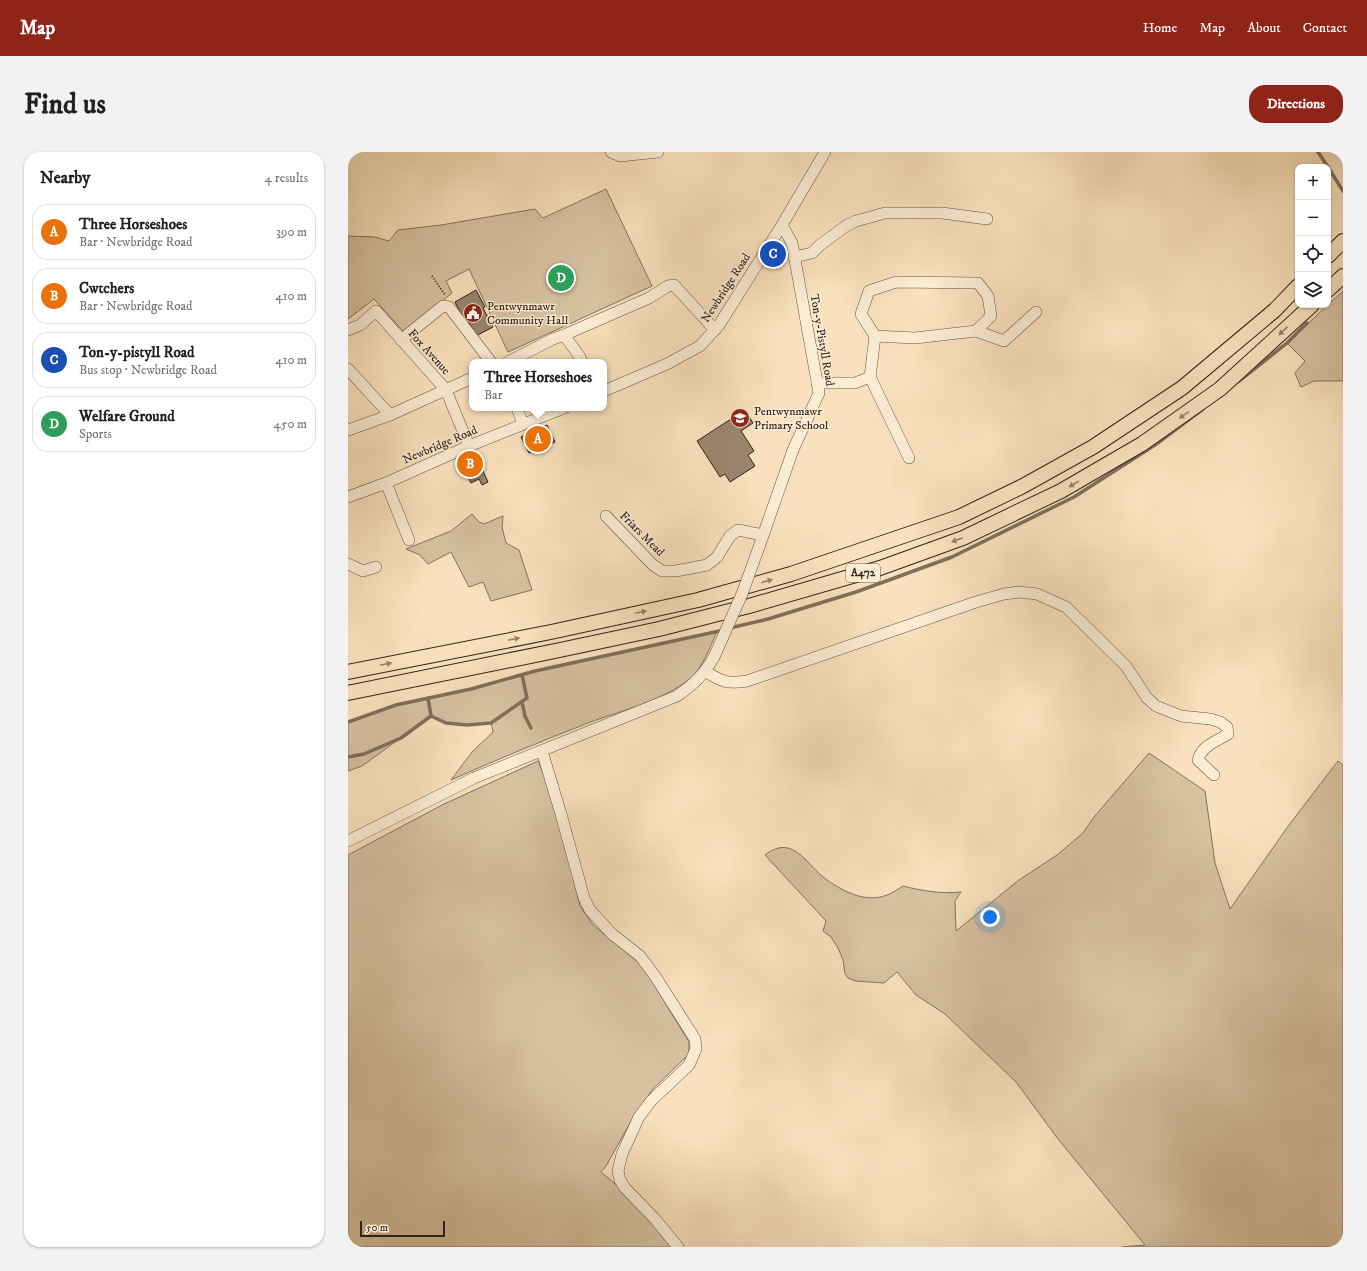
<!DOCTYPE html>
<meta charset="utf-8">
<style>
:root{--surface:#fff;--page:#f2f2f2;--text:#202124;--muted:#757577;--line:#e0e0e0;--accent:#8f2418}
body{margin:0;font-family:"IM FELL DW Pica",serif;background:var(--page);color:var(--text)}
.controls{position:absolute;right:12px;top:12px;display:grid;overflow:hidden;border-radius:8px;box-shadow:0 1px 3px #0004}
.controls button{width:36px;height:36px;display:grid;place-items:center;padding:0;border:0;border-bottom:1px solid var(--line);background:var(--surface);color:var(--text);font:20px sans-serif}
.scale{position:absolute;left:12px;bottom:10px;width:85px;box-sizing:border-box;padding-left:4px;border:2px solid #33221a;border-top:0;font-size:11px;line-height:14px;white-space:nowrap;color:#33221a;-webkit-text-stroke:3px #fbecd4;paint-order:stroke}
.you{position:absolute;left:642px;top:765px;width:14px;height:14px;margin:-10px;border:3px solid #fff;border-radius:50%;background:#1a73e8;box-shadow:0 0 0 6px #1a73e833}
.badge{display:grid;place-items:center;width:26px;height:26px;border-radius:50%;background:var(--accent);color:#fff;font-size:13px;font-weight:700}
.pin{position:absolute;translate:-50% -50%;border:2px solid #fff;box-shadow:0 1px 4px #0006}
.popup{position:absolute;left:121px;top:207px;width:138px;height:52px;box-sizing:border-box;display:grid;place-content:center;border-radius:8px;background:var(--surface);filter:drop-shadow(0 1px 3px #0005);font-size:13px;white-space:nowrap;color:var(--muted)}
.popup b{font-size:15px;color:var(--text)}
.popup::after{content:'';position:absolute;left:50%;top:100%;margin-left:-8px;border:8px solid transparent;border-top-color:var(--surface)}
.list{margin:0;padding:0;list-style:none}
h2{display:flex;justify-content:space-between;align-items:center;height:52px;margin:0;padding:0 16px;font-size:17px}
h2 small{font-size:13px;font-weight:400;color:var(--muted)}
.list li{display:grid;grid-template-columns:26px 1fr auto;gap:12px;align-items:center;box-sizing:border-box;height:56px;margin:0 8px 8px;padding:0 8px;border:1px solid var(--line);border-radius:16px}
.list b{display:block;font-size:15px;white-space:nowrap}
.list p{margin:0;font-size:13px;white-space:nowrap;color:var(--muted)}
.list em{font-size:13px;font-style:normal;color:var(--muted)}
.icon{flex:none;width:22px;height:22px;fill:none;stroke:currentColor;stroke-width:2;stroke-linecap:round;stroke-linejoin:round}
.map{position:relative;flex:none;width:995px;height:1095px;overflow:hidden;border-radius:16px}
header{display:flex;align-items:center;gap:24px;box-sizing:border-box;height:56px;padding:0 20px;background:var(--accent);color:#fff}
header strong{font-size:19px}
nav{display:flex;gap:22px;margin-inline-start:auto;font-size:14px}
.intro{display:flex;align-items:center;justify-content:space-between;box-sizing:border-box;height:96px;padding:0 24px}
h1{margin:0;font-size:28px}
.button{padding:10px 18px;border-radius:16px;background:var(--accent);color:#fff;font-size:14px;font-weight:700}
main{display:flex;gap:24px;padding:0 24px}
aside{flex:1;background:var(--surface);border-radius:16px;box-shadow:0 1px 3px #0004}
.map>svg:first-child{display:block}
.green{fill:#d7c1a1;stroke:#85725e}
.lines{fill:none;stroke-linecap:round;stroke-linejoin:round}
.stream{stroke:#826e5b;stroke-width:3.5}
.building{fill:#9a856f;stroke:#33221a}
.minor-casing{stroke:#645243;stroke-width:12}
.major-casing{stroke:#33221a;stroke-width:16}
.path{stroke:#33221a;stroke-width:2;stroke-dasharray:1 2;stroke-linecap:butt}
.minor{stroke:#fbecd4;stroke-width:11}
.major{stroke:#f9e1bd;stroke-width:14}
.minor-bridge-casing{stroke:#645243;stroke-width:12;stroke-linecap:butt}
.minor-bridge{stroke:#fbecd4;stroke-width:11}
.oneway{fill:#96826c}
.labels{text-anchor:middle;dominant-baseline:central;stroke-width:3;stroke-linejoin:round;paint-order:stroke}
.shield{fill:#fbecd4;stroke:#6f5f52;stroke-width:1}
.shield-label{font-size:11px;font-weight:bold;fill:#33221a}
.street-label{font-size:12px;fill:#33221a;stroke:#fbecd4}
.poi-label{font-size:12px;fill:#33221a;stroke:#fbecd4;text-anchor:start}
</style>
<header>
<strong>Map</strong>
<nav><a>Home</a><a>Map</a><a>About</a><a>Contact</a></nav>
</header>
<div class="intro"><h1>Find us</h1><a class="button">Directions</a></div>
<main>
<aside>
<h2>Nearby<small>4 results</small></h2>
<ul class="list">
<li><span class="badge" style="background:#e8710a">A</span><div><b>Three Horseshoes</b><p>Bar · Newbridge Road</p></div><em>390 m</em></li>
<li><span class="badge" style="background:#e8710a">B</span><div><b>Cwtchers</b><p>Bar · Newbridge Road</p></div><em>410 m</em></li>
<li><span class="badge" style="background:#1a4fb4">C</span><div><b>Ton-y-pistyll Road</b><p>Bus stop · Newbridge Road</p></div><em>410 m</em></li>
<li><span class="badge" style="background:#2e9e5b">D</span><div><b>Welfare Ground</b><p>Sports</p></div><em>450 m</em></li>
</ul>
</aside>
<div class="map">
<svg width="995" height="1095" viewBox="0 0 995 1095">
<rect width="100%" height="100%" fill="#f9e1bd"/>
<filter id="stains"><feTurbulence type="fractalNoise" baseFrequency=".005" numOctaves="4"/><feColorMatrix values="0 0 0 0 .2 0 0 0 0 .09 0 0 0 0 .02 0 0 0 .5 -.17"/></filter>
<radialGradient id="worn" r=".72"><stop offset=".6" stop-color="#630" stop-opacity="0"/><stop offset="1" stop-color="#630" stop-opacity=".3"/></radialGradient>
<g class="green">
<path d="M258 37 304 134 160 200 121 117 98 129 104 141 56 180 26 147 0 167V84L27 85 41 89 50 78 93 73 187 57 195 66Z"/>
<path d="M995 139V229H966L953 235 947 221 957 209 939 191Z"/>
<path d="M124 362 131 370 136 372 155 364 154 375 158 391 171 398 184 438 143 449 135 430 121 435 103 400 80 412 72 403 58 397 103 379Z"/>
<path d="M369 479C363 493 354 517 343 526 313 550 274 558 240 571 194 589 148 608 103 628L124 600 145 580 143 571 119 573 98 571 83 564 14 614 0 619V570L48 553 123 537 187 519Z"/>
<path d="M801 601 857 639 867 711 882 757 941 673 990 609 995 613V1095H774L797 1093 710 987 668 930 597 862 568 843 549 820 536 831 507 829 500 826 497 822 495 808 490 796 483 785 475 779 478 769 417 703C444 682 457 710 475 725 492 738 517 752 539 743 545 741 550 737 555 734 575 739 593 742 613 740L607 749 608 779 671 728 709 703 734 682 746 665Z"/>
<path d="M190 609 200 633 222 713 232 754 245 773 289 809 302 826 341 890V902L305 937 287 962 258 1014 253 1020C280 1041 302 1069 324 1095H0V703L94 653Z"/>
</g>
<g class="lines">
<g class="stream">
<path d="M970 0 980 15"/>
<path d="M980 15 995 39"/>
<path d="M890 230 939 191 959 171"/>
<path d="M382 476 420 467 508 440 604 405 726 345 807 293 855 257"/>
<path d="M80 546 83 564"/>
<path d="M174 550 177 564 183 576"/>
<path d="M0 570 48 553 123 537 187 519 376 478"/>
<path d="M0 605 16 602 53 586 83 564 98 571 119 573 143 571 179 546 174 523"/>
</g>
</g>
<g class="building">
<path d="M128 138 137 155 135 156 145 175 128 184 119 167 116 168 107 150Z"/>
<path d="M397 258 405 271 393 279 406 299 400 303 407 314 382 330 377 322 372 325 349 289Z"/>
<path d="M199 273 207 290 181 301 173 285Z"/>
<path d="M128 304 140 330 134 333 131 327 123 331 113 311Z"/>
</g>
<g class="lines">
<g class="minor-casing">
<g id="minor">
<path d="M263 0 272 4 310 0"/>
<path d="M446 105 464 101 472 93 498 74 508 69 537 61H594L639 67"/>
<path d="M548 130 630 131 640 144 643 164 628 179 567 186 527 184 513 162 521 139Z"/>
<path d="M0 178 12 173 28 159 98 238 121 294"/>
<path d="M628 179 656 189 688 160"/>
<path d="M216 183 301 146 320 134 326 133 367 178"/>
<path d="M53 188 95 154 101 155 143 210"/>
<path d="M160 210 205 187 216 183 232 205 234 210"/>
<path d="M0 217 42 263 0 278"/>
<path d="M522 225 561 306"/>
<path d="M469 231H507L522 225 527 184"/>
<path d="M256 239 319 212 352 194 371 173 434 73 477 0"/>
<path d="M169 256 175 272"/>
<path d="M42 263 124 226"/>
<path d="M38 331 61 388"/>
<path d="M0 345 38 331 121 294 216 256"/>
<path d="M258 364 305 413 314 419H328L359 413 369 405 382 384 390 378 415 383"/>
<path d="M411 395 445 298 471 241 444 91 434 73"/>
<path d="M0 412 15 419 28 415"/>
<path d="M358 520C375 530 379 532 399 529L628 450 656 442 671 440 689 442 718 455 778 514 799 546 808 554 833 564 862 567 872 570 879 575 880 582C868 590 854 593 850 608L866 623"/>
<path d="M194 599 213 662 236 746 242 758 264 782 292 804 307 824 347 887 348 897 341 913 303 949 291 965 274 1002 270 1019 272 1028 277 1036 307 1067 330 1095"/>
<path d="M0 689 126 626 329 544C346 532 355 524 366 505"/>
</g>
</g>
<g class="major-casing">
<g id="major">
<path d="M980 104 995 89"/>
<path d="M980 138 995 124"/>
<path d="M0 520 203 480 350 448 443 422 611 365 675 334 745 295 834 236 927 158 950 134"/>
<path d="M0 541 207 499 311 477 401 454 532 416 615 386 713 339 794 292 872 237 964 153"/>
</g>
</g>
<path class="path" d="M84 124 97 143"/>
<use href="#minor" class="minor"/>
<use href="#major" class="major"/>
<g class="minor-bridge-casing">
<path id="minor-bridge" d="M366 505 394 442 411 395"/>
</g>
<use href="#minor-bridge" class="minor-bridge"/>
</g>
<defs><path id="oneway-solid" d="M-6-.8H1V-3.2L6.5 0L1 3.2V.8H-6Z"/></defs>
<g class="oneway">
<use href="#oneway-solid" transform="translate(935 179) rotate(137)"/>
<use href="#oneway-solid" transform="translate(836 263) rotate(145)"/>
<use href="#oneway-solid" transform="translate(726 332) rotate(149)"/>
<use href="#oneway-solid" transform="translate(609 388) rotate(160)"/>
<use href="#oneway-solid" transform="translate(419 429) rotate(-16)"/>
<use href="#oneway-solid" transform="translate(293 460) rotate(-12)"/>
<use href="#oneway-solid" transform="translate(166 487) rotate(-11)"/>
<use href="#oneway-solid" transform="translate(38 512) rotate(-12)"/>
</g>
<defs>
<g id="civic-disc" transform="scale(1)"><circle r="9.5" fill="#8f2418" stroke="#fbecd4"/><path d="M-.6-6.5H3V-4.5H.6V-3L4-1V1h2V6H-6V1h2V-1L-.6-3ZM-1.2 2.5V6h2.4V2.5Z" fill="#fff"/></g>
<g id="school-disc" transform="scale(1)"><circle r="9.5" fill="#8f2418" stroke="#fbecd4"/><path d="M0-5L7-2L0 1L-7-2ZM-4 1L0 2.5L4 1V4Q0 6-4 4Z" fill="#fff"/></g>
</defs>
<g fill-rule="evenodd">
<use href="#civic-disc" x="125" y="161"/>
<use href="#school-disc" x="392" y="266"/>
</g>
<g class="labels">
<rect class="shield" x="498" y="412" width="34" height="18" rx="3"/>
<g class="shield-label">
<text x="515" y="421">A472</text>
</g>
<g class="street-label">
<text transform="translate(378 136) rotate(-57)">Newbridge Road</text>
<text transform="translate(474 188) rotate(80)">Ton-y-Pistyll Road</text>
<text transform="translate(81 200) rotate(48)">Fox Avenue</text>
<text transform="translate(92 293) rotate(-23)">Newbridge Road</text>
<text transform="translate(294 382) rotate(45)">Friars Mead</text>
</g>
<g class="poi-label">
<text x="139" y="154">Pentwynmawr<tspan x="139" dy="14">Community Hall</tspan></text>
<text x="406" y="259">Pentwynmawr<tspan x="406" dy="14">Primary School</tspan></text>
</g>
</g>
<rect width="100%" height="100%" filter="url(#stains)"/>
<rect width="100%" height="100%" fill="url(#worn)"/>
</svg>
<div class="controls">
<button>+</button>
<button>−</button>
<button><svg class="icon" aria-label="locate" viewBox="0 0 24 24"><circle cx="12" cy="12" r="6"/><path d="M12 2v4M12 18v4M2 12h4M18 12h4"/></svg></button>
<button><svg class="icon" aria-label="layers" viewBox="0 0 24 24"><path d="M12 4l9 5-9 5-9-5zM3 14l9 5 9-5"/></svg></button>
</div>
<div class="scale">50 m</div>
<div class="you"></div>
<div class="pin badge" style="left:190px;top:287px;background:#e8710a">A</div>
<div class="popup"><b>Three Horseshoes</b>Bar</div>
<div class="pin badge" style="left:122px;top:312px;background:#e8710a">B</div>
<div class="pin badge" style="left:425px;top:102px;background:#1a4fb4">C</div>
<div class="pin badge" style="left:213px;top:126px;background:#2e9e5b">D</div>
</div>
</main>
